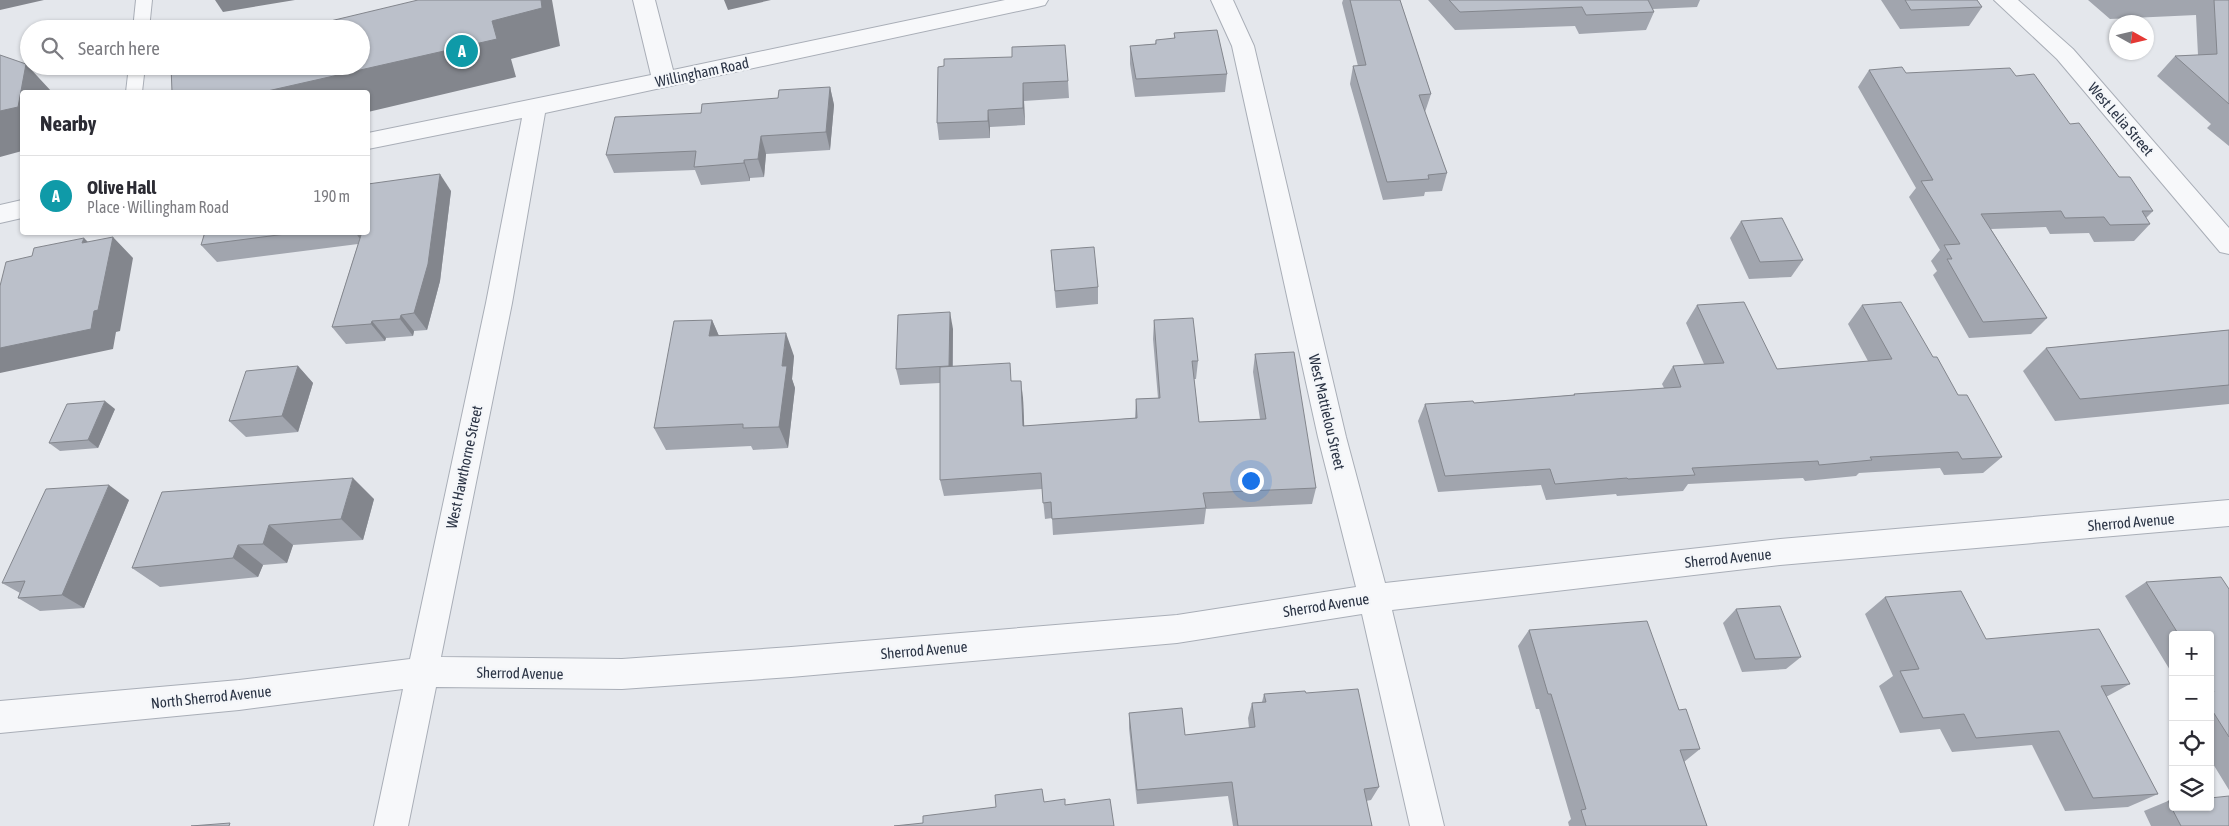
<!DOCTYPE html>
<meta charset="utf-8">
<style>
:root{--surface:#fff;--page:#f7f7f7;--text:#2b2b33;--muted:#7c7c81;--line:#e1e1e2;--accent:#7c3aed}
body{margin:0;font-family:"Asap Condensed",sans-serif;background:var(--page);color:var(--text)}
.controls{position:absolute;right:15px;bottom:15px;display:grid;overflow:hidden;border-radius:5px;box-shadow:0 1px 4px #0004}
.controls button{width:45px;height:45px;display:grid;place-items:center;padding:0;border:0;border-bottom:1px solid var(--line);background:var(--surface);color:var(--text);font:25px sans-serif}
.compass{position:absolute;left:2109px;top:15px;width:45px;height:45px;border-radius:50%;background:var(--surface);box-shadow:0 1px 4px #0004;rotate:98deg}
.you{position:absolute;left:1250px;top:480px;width:18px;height:18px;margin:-12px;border:4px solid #fff;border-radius:50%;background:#1a73e8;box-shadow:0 0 0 8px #1a73e833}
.badge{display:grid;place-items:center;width:32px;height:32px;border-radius:50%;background:var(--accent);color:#fff;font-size:16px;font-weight:700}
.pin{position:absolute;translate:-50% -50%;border:2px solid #fff;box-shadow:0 1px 5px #0006}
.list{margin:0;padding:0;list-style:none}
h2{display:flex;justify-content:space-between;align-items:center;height:65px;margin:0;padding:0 20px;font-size:21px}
h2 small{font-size:16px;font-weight:400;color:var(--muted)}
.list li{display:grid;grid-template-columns:32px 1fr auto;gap:15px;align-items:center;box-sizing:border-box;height:80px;padding:0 20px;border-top:1px solid var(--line)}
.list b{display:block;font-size:19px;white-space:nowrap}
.list p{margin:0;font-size:16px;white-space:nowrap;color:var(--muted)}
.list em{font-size:16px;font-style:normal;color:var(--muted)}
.icon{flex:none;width:28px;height:28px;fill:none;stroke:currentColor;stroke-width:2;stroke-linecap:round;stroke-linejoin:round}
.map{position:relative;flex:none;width:2229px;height:826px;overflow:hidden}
.search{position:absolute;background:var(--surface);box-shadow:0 1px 4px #0004;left:20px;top:20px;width:350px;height:55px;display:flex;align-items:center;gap:12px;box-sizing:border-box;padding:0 18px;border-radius:28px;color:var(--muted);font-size:19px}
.panel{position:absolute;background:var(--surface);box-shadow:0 1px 4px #0004;left:20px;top:90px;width:350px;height:145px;border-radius:5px}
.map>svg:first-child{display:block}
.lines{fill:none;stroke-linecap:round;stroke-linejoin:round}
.lane-casing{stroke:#a9aeb7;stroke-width:2}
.street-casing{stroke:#a9aeb7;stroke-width:2}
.lane{fill:#f7f8fa;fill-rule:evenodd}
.street{fill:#f7f8fa;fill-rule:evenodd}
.wall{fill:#a1a5ae}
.shaded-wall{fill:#83868d}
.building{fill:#bbc0ca;stroke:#83868d}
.labels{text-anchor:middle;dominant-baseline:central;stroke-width:4.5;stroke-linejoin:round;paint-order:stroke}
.street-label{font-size:15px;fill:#2b3445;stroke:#f4f6f9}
</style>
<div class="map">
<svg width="2229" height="826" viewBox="0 0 2229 826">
<rect width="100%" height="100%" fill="#e4e7ec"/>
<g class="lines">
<g class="lane-casing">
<g id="lane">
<path d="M136 0H152L149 29H133Z"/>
<path d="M129 66H145L142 92H126Z"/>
</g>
</g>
<g class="street-casing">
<g id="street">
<path d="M633 0H655L673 70 1005 0H1048L1045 5 1037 7 545 113 512 303 441 657 622 659 791 647 1177 615 1356 587 1318 437 1232 46 1211 0H1233L1254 46 1346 437 1385 583 1780 539 2229 500V526L1780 565 1392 610 1444 826H1410L1362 614 1177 643 791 677 622 689 436 687 408 826H374L403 689 239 710 0 733V701L239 680 410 659 486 303 522 118 368 149V133L651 75Z"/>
<path d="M1994 0H2018L2073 49 2229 228V254L2220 252 2057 59Z"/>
<path d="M22 200V218L0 223V205Z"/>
</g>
</g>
<use href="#lane" class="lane"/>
<use href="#street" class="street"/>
</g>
<g class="wall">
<path d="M1343 0H1400L1431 94 1425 112 1447 173 1442 191 1425 192 1424 196 1383 200 1350 84 1353 66H1358L1342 3Z"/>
<path d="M1428 0H1700L1697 7 1653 9 1654 12 1646 30 1579 34 1575 26 1455 30Z"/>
<path d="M1881 0H1977L1982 7 1969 26 1900 29Z"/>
<path d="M2088 0H2229V146L2207 128 2211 124 2157 76 2175 56 2198 55 2196 15 2110 19Z"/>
<path d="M1174 33 1227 74 1225 92 1135 97 1130 64V46L1155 44 1156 40 1174 39Z"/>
<path d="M938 67 1068 81 1069 98 1024 101 1025 125 990 127V138L939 140 937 123Z"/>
<path d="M1869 70 1906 73 2016 76 2070 124 2119 177 2153 211 2146 218 2150 224 2134 241 2094 242 2089 233 2050 234 2046 227 1991 229 2047 318 2031 334 1969 338 1933 275 1937 271 1931 261 1940 250 1909 197 1916 188 1858 87Z"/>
<path d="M830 87 834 105 830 150 766 154 764 177 750 178V181L701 185 695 170 614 173 606 155 701 113 778 98Z"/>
<path d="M451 191 440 281 427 330 414 331 413 336 386 338 385 341 346 344 332 327 358 244 217 262 201 245 205 232H368Z"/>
<path d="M1741 221 1803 260 1791 277 1749 279 1730 238Z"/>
<path d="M1051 250 1098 287V304L1056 308Z"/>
<path d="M1697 305 1777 369 1868 361 1848 324 1862 305 1933 357 1958 395 2002 457 1983 473 1944 475 1940 468 1859 473 1856 476 1805 481 1803 478 1688 484 1683 491 1617 496 1616 494 1546 500 1541 485 1438 492 1418 421 1425 404 1474 403 1573 395 1574 394 1664 388 1662 384 1673 366 1704 364 1686 323Z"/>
<path d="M712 320 719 336 794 356 792 379 795 388 788 448 753 450 751 446 666 450 654 428Z"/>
<path d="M1154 320 1198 361 1196 379H1194L1199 422 1260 419 1253 372 1255 354 1316 488 1312 504 1206 509 1204 524 1053 535 1052 518 1045 519 1042 489 944 496 940 480V383L900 385 896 369 953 329V367L1012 381 1023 398 1024 426 1135 418 1136 399 1158 398 1153 339Z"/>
<path d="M2229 330V404L2055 421 2023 371 2046 348Z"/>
<path d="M298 366 313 383 298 432 246 437 229 421Z"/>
<path d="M115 409 98 448 60 451 49 443Z"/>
<path d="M162 492 374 499 363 540 293 545 287 563 263 565 258 577 160 587 132 568Z"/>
<path d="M129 500 84 608 40 611 18 598 20 593 2 583Z"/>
<path d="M2146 582 2229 589V790L2210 759V635H2173V675L2125 596Z"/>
<path d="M1885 597 1986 639 2130 684 2106 697 2158 794 2128 807 2065 811 2032 745 1952 752 1940 729 1900 733 1879 686 1893 676 1865 614Z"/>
<path d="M1736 609 1801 657 1786 669 1742 672 1723 623Z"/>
<path d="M1529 630 1679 710 1700 749 1684 762 1707 826H1569L1568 822 1571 819 1539 709H1536L1518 646Z"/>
<path d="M1306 693 1379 787 1371 800 1366 801 1372 826H1233L1228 796 1137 804 1129 728V713L1185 735 1249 728 1248 718 1252 703 1262 702 1264 694Z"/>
<path d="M2168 801 2229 826H2151L2144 811Z"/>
</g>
<g class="shaded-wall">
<path d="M0 0H44L0 10Z"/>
<path d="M215 0H295L223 12Z"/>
<path d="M541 0H552L560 46 511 59 516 77 368 112V92H263L492 21Z"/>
<path d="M724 0H771L728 10Z"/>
<path d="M26 64 52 92H22V151L0 157V111Z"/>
<path d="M1023 83 1024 101 1025 125 1023 108Z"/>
<path d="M830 87 834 105 830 150 826 132Z"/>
<path d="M988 110 990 127V138L988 121Z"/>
<path d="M761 136 766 154 764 177 758 159Z"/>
<path d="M744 160 750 178V181L744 163Z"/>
<path d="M440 174 451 191 440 281 427 330 414 313Z"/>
<path d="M355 232H368L365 246Z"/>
<path d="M113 237 133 258 120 331 116 332 113 349 0 373V348L94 311Z"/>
<path d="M84 238 105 259 82 243Z"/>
<path d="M950 312 953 329 952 382 949 366Z"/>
<path d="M401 315 414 331 413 336 400 319Z"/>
<path d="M712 320 722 343 709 336Z"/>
<path d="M372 321 386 338 385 341 371 324Z"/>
<path d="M786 333 794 356 792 379 795 388 788 448 779 427 782 366Z"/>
<path d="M298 366 313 383 298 432 282 416Z"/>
<path d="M1021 381 1023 398 1025 443 1023 426Z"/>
<path d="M105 401 115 409 98 448 88 440Z"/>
<path d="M353 478 374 499 363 540 341 519Z"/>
<path d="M109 485 129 500 84 608 62 595Z"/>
<path d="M269 525 293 545 287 563 263 544Z"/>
<path d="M238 545 263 565 258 577 233 558Z"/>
</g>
<g class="building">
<path d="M418 0H541L542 8 492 21 497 39 263 92H172L171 66H361V29H297Z"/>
<path d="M1350 0H1400L1431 94 1419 95 1447 173 1428 175 1429 179 1387 182 1353 66 1366 65Z"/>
<path d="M1449 0H1648L1654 12 1586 15 1582 7 1460 12Z"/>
<path d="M1905 0H1977L1982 7 1911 10Z"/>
<path d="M2214 0H2229V104L2175 56 2217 54Z"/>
<path d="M1217 30 1227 74 1136 79 1130 46 1156 44V40L1175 38 1174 33Z"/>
<path d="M1065 45 1068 81 1023 83V108L988 110V121L937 123 938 67 944 66V59L1012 57V47Z"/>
<path d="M0 55 26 64 18 107 0 111Z"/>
<path d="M1902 67 1906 73 2010 68 2016 76 2034 74 2070 124 2079 123 2119 177H2130L2153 211H2142L2150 224 2110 225 2104 217 2065 218 2061 211 1981 214 2047 318 1983 322 1947 259H1952L1944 245 1960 244 1921 181 1933 180 1869 70Z"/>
<path d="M830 87 826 132 761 136 758 159 744 160V163L694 167 696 151 606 155 615 117 701 113 702 104 778 98 779 90Z"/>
<path d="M440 174 428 264 414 313 401 315 400 319 372 321 371 324 332 327 362 232H368V184Z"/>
<path d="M1782 218 1803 260 1760 262 1741 221Z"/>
<path d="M205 232H301L201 245Z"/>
<path d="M113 237 98 310 94 311 91 329 0 348V286L6 262 32 256 34 248 84 238 82 243Z"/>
<path d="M1094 247 1098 287 1055 291 1051 250Z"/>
<path d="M1744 302 1777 369 1892 359 1862 305 1901 302 1933 357H1937L1958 395H1967L2002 457 1962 459 1958 452 1870 457 1872 460 1819 465 1818 461 1692 468 1695 475 1628 479 1627 478 1555 484 1550 469 1445 476 1425 404 1473 401 1474 403 1575 395 1574 394 1681 387 1673 366 1724 363 1697 305Z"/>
<path d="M950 312 949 366 896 369 898 315Z"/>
<path d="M1193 318 1198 361H1192L1199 422 1266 419 1255 354 1294 352 1316 488 1203 493 1206 508 1052 519 1051 502 1043 503 1041 473 940 480V367L1010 363 1011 381H1021L1023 426 1137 418 1136 399 1160 398 1154 320Z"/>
<path d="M712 320 709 336 786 333 782 366H787L779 427 743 428V424L654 428 674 321Z"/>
<path d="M2229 330V385L2080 399 2046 348Z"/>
<path d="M298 366 282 416 229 421 246 371Z"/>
<path d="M105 401 88 440 49 443 67 404Z"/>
<path d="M353 478 341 519 269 525 263 544 238 545 233 558 132 568 162 492Z"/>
<path d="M109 485 62 595 18 598 25 581 2 583 46 489Z"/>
<path d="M2221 577 2229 589V737L2210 707V692H2214L2210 686V635H2179L2146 582Z"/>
<path d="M1961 591 1986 639 2099 629 2130 684 2101 686 2158 794 2093 798 2059 731 1976 738 1964 714 1923 718 1900 671 1919 669 1885 597Z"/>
<path d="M1780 606 1801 657 1755 659 1736 609Z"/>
<path d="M1647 621 1679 710 1686 709 1700 749 1680 750 1707 826H1586L1581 810 1586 809 1551 694H1548L1529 630Z"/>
<path d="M1358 689 1379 787 1364 789 1372 826H1238L1232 782 1137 790 1129 713 1182 708 1185 735 1255 727 1252 703 1266 702 1264 694 1305 691 1306 693Z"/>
<path d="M1042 789 1044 802 1065 799V805L1110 799 1114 826H894L923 823V816L996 807 995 795Z"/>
<path d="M2229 796V826H2181L2168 801H2173V807H2210V798Z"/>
<path d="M230 823 229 826H191Z"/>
</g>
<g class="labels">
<g class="street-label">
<text transform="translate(702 72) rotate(-12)">Willingham Road</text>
<text transform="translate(2121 119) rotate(49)">West Lelia Street</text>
<text transform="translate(1327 412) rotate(77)">West Mattielou Street</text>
<text transform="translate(464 467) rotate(-78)">West Hawthorne Street</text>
<text transform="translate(2131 522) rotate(-5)">Sherrod Avenue</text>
<text transform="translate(1728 558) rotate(-6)">Sherrod Avenue</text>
<text transform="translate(1326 605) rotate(-9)">Sherrod Avenue</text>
<text transform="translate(924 650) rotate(-5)">Sherrod Avenue</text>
<text transform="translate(520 673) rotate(1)">Sherrod Avenue</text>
<text transform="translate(211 697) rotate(-6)">North Sherrod Avenue</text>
</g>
</g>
</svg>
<div class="controls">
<button>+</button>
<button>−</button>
<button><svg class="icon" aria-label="locate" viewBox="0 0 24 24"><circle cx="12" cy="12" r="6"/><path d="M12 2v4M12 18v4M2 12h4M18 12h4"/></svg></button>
<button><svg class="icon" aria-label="layers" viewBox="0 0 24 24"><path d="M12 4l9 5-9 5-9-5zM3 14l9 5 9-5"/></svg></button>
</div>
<svg class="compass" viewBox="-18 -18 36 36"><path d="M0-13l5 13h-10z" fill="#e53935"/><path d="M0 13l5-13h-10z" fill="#7c7c81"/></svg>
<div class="you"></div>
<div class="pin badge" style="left:462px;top:51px;background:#0f9aa8">A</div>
<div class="search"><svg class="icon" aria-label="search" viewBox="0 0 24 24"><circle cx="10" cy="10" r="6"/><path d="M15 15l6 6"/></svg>Search here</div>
<section class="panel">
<h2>Nearby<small></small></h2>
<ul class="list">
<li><span class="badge" style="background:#0f9aa8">A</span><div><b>Olive Hall</b><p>Place · Willingham Road</p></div><em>190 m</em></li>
</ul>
</section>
</div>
